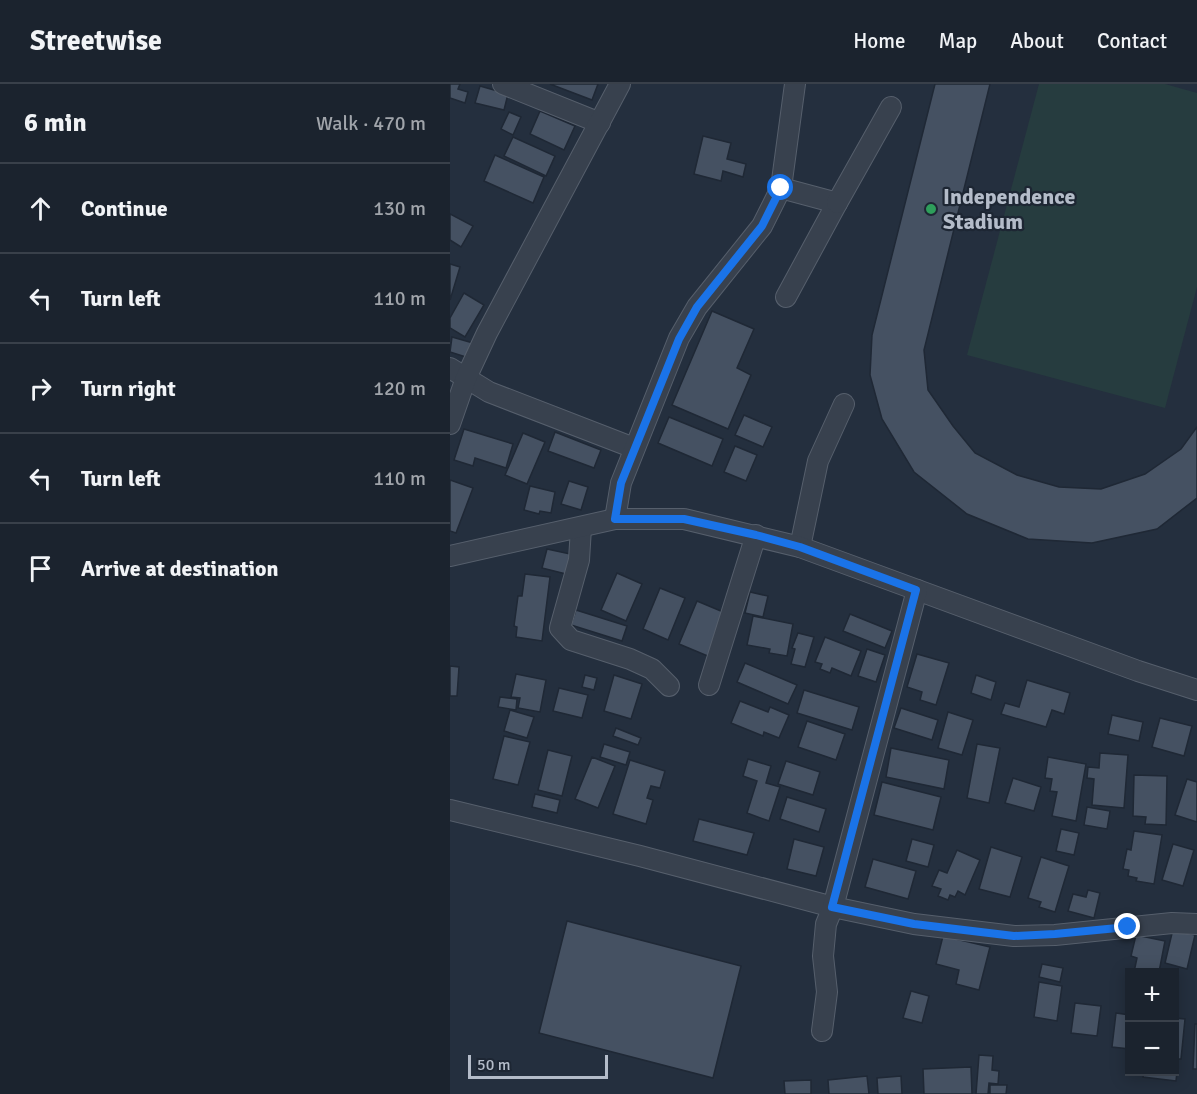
<!DOCTYPE html>
<meta charset="utf-8">
<style>
:root{--surface:#1b232e;--page:#242b36;--text:#f1f3f6;--muted:#a0a4aa;--line:#39404a}
body{margin:0;font-family:Signika,sans-serif;background:var(--page);color:var(--text)}
.controls{position:absolute;right:18px;bottom:18px;display:grid;overflow:hidden;border-radius:0px;box-shadow:0 3px 15px #0003}
.controls button{width:54px;height:54px;display:grid;place-items:center;padding:0;border:0;border-bottom:2px solid var(--line);background:var(--surface);color:var(--text);font:30px sans-serif}
.scale{position:absolute;left:18px;bottom:15px;width:140px;box-sizing:border-box;padding-left:6px;border:3px solid #b4bcc9;border-top:0;font-size:16px;line-height:21px;white-space:nowrap;color:#b4bcc9;-webkit-text-stroke:4px #1d2633;paint-order:stroke}
.stop{position:absolute;width:18px;height:18px;margin:-14px;border:4px solid #1a73e8;border-radius:50%;background:#fff}
.stop.end{background:#1a73e8;border-color:#fff;box-shadow:0 2px 6px #0008}
.list{margin:0;padding:0;list-style:none}
h2{display:flex;justify-content:space-between;align-items:center;height:78px;margin:0;padding:0 24px;font-size:26px}
h2 small{font-size:20px;font-weight:400;color:var(--muted)}
.list li{display:grid;grid-template-columns:39px 1fr auto;gap:18px;align-items:center;box-sizing:border-box;height:90px;padding:0 24px;border-top:2px solid var(--line)}
.list b{display:block;font-size:22px;white-space:nowrap}
.list em{font-size:20px;font-style:normal;color:var(--muted)}
.icon{flex:none;width:33px;height:33px;fill:none;stroke:currentColor;stroke-width:2;stroke-linecap:round;stroke-linejoin:round}
.map{position:relative;flex:none;width:747px;height:1010px;overflow:hidden}
header{display:flex;align-items:center;gap:36px;box-sizing:border-box;height:84px;padding:0 30px;background:var(--surface);border-bottom:2px solid var(--line)}
header strong{font-size:28px}
nav{display:flex;gap:33px;margin-inline-start:auto;font-size:21px}
main{display:flex}
aside{flex:1;background:var(--surface)}
.map>svg:first-child{display:block}
.green{fill:#263c3f}
.building{fill:#455162;stroke:#1f2835;stroke-width:1.5}
.lines{fill:none;stroke-linecap:round;stroke-linejoin:round}
.minor-casing{stroke:#565f6c;stroke-width:22}
.minor{stroke:#38414e;stroke-width:20}
.route{stroke:#1a73e8;stroke-width:8}
.leisure-dot{fill:#2e9e5b;stroke:#1d2633;stroke-width:2}
.labels{text-anchor:middle;dominant-baseline:central;stroke-width:4.5;stroke-linejoin:round;paint-order:stroke}
.poi-label{font-size:22px;font-weight:bold;fill:#b4bcc9;stroke:#1d2633;text-anchor:start}
</style>
<header>
<strong>Streetwise</strong>
<nav><a>Home</a><a>Map</a><a>About</a><a>Contact</a></nav>
</header>
<main>
<aside>
<h2>6 min<small>Walk · 470 m</small></h2>
<ul class="list">
<li><svg class="icon" aria-label="ahead" viewBox="0 0 24 24"><path d="M12 20V5M6 11l6-6 6 6"/></svg><div><b>Continue</b></div><em>130 m</em></li>
<li><svg class="icon" aria-label="left" viewBox="0 0 24 24"><path d="M17 20v-9H6M10 6l-5 5 5 5"/></svg><div><b>Turn left</b></div><em>110 m</em></li>
<li><svg class="icon" aria-label="right" viewBox="0 0 24 24"><path d="M7 20v-9h11M14 6l5 5-5 5"/></svg><div><b>Turn right</b></div><em>120 m</em></li>
<li><svg class="icon" aria-label="left" viewBox="0 0 24 24"><path d="M17 20v-9H6M10 6l-5 5 5 5"/></svg><div><b>Turn left</b></div><em>110 m</em></li>
<li><svg class="icon" aria-label="arrive" viewBox="0 0 24 24"><path d="M6 21V4h12l-3 4 3 4H6"/></svg><div><b>Arrive at destination</b></div></li>
</ul>
</aside>
<div class="map">
<svg width="747" height="1010" viewBox="0 0 747 1010">
<rect width="100%" height="100%" fill="#242f3e"/>
<path class="green" d="M589 0H715L747 9V203L715 324 517 271Z"/>
<g class="building">
<path d="M0 0H10L8 5 18 8 15 19 0 14Z"/>
<path d="M100 0H148L142 16Z"/>
<path d="M485 0H540L474 266 478 306 503 342 525 369 567 391 609 403 651 405 695 390 731 365 747 343V414L707 445 642 459 578 455 517 430 464 388 432 335 420 291 422 251Z"/>
<path d="M30 2 58 10 54 26 25 19Z"/>
<path d="M90 27 125 42 114 66 80 50Z"/>
<path d="M59 28 71 33 63 51 51 45Z"/>
<path d="M253 52 281 59 277 75 296 80 293 93 273 87 271 97 244 90Z"/>
<path d="M63 53 105 72 96 92 54 72Z"/>
<path d="M45 71 94 93 83 119 34 97Z"/>
<path d="M0 130 23 142 11 163 0 156Z"/>
<path d="M0 180 10 183 0 216Z"/>
<path d="M14 209 34 221 15 253 0 244V234Z"/>
<path d="M262 227 304 245 287 284 301 291 278 345 222 321Z"/>
<path d="M2 253 23 259 19 274 0 268Z"/>
<path d="M294 331 322 343 313 363 285 351Z"/>
<path d="M219 333 273 355 262 382 208 359Z"/>
<path d="M14 345 63 360 56 384 25 374 23 382 4 376Z"/>
<path d="M105 348 151 366 144 384 98 367Z"/>
<path d="M73 349 95 358 77 400 55 391Z"/>
<path d="M285 362 307 371 296 397 274 388Z"/>
<path d="M0 396 23 404 6 449 0 447Z"/>
<path d="M119 397 138 403 131 426 111 420Z"/>
<path d="M80 402 105 408 101 429 90 427 89 430 74 426Z"/>
<path d="M97 465 125 471 120 491 92 484Z"/>
<path d="M167 489 192 500 176 537 151 526Z"/>
<path d="M75 490 100 493 92 557 66 553 67 543 64 542 68 512H72Z"/>
<path d="M210 504 235 514 218 556 193 545Z"/>
<path d="M300 508 318 512 313 533 295 529Z"/>
<path d="M247 517 278 530 260 573 229 560Z"/>
<path d="M126 526 177 542 172 557 121 541Z"/>
<path d="M400 530 442 547 435 564 393 547Z"/>
<path d="M303 532 343 540 337 572 319 569 320 565 297 561Z"/>
<path d="M348 549 364 553 355 583 341 580 345 565 342 564Z"/>
<path d="M375 553 411 567 401 592 382 584 380 589 370 585 372 580 365 578Z"/>
<path d="M417 565 435 571 426 598 408 592Z"/>
<path d="M467 570 499 579 486 621 470 616 472 608 457 603Z"/>
<path d="M295 579 347 601 338 620 287 598Z"/>
<path d="M0 582 9 583 7 612H0Z"/>
<path d="M66 590 96 596 90 628 68 624 70 614 61 613Z"/>
<path d="M135 591 147 594 144 606 132 603Z"/>
<path d="M164 591 192 600 181 635 154 627Z"/>
<path d="M526 591 546 598 541 616 521 609Z"/>
<path d="M577 596 620 609 614 630 602 626 596 643 551 630 555 619 569 623Z"/>
<path d="M109 604 138 611 132 634 103 627Z"/>
<path d="M354 606 409 623 402 646 347 629Z"/>
<path d="M50 613 67 615 66 626 48 623Z"/>
<path d="M290 617 318 628 320 623 339 631 329 654 314 648 313 652 281 639Z"/>
<path d="M451 624 488 636 482 656 444 644Z"/>
<path d="M60 626 84 633 77 654 54 647Z"/>
<path d="M498 628 523 636 512 671 488 664Z"/>
<path d="M662 631 693 638 689 657 658 650Z"/>
<path d="M710 634 742 642 734 672 702 663Z"/>
<path d="M357 637 395 650 386 676 348 663Z"/>
<path d="M166 644 191 654 188 661 163 652Z"/>
<path d="M54 652 80 658 68 701 43 695Z"/>
<path d="M154 660 180 668 176 681 150 673Z"/>
<path d="M527 660 550 664 539 719 517 714Z"/>
<path d="M441 664 499 676 494 705 436 693Z"/>
<path d="M98 666 122 672 112 712 88 706Z"/>
<path d="M650 669 678 671 674 724 642 721 644 695 637 694 638 683 649 684Z"/>
<path d="M142 673 165 682 148 724 125 715Z"/>
<path d="M598 673 636 680 626 737 602 732 607 708 600 707 602 695 595 694Z"/>
<path d="M298 675 321 682 316 699 330 703 319 737 297 729 307 697 293 692Z"/>
<path d="M180 676 215 687 210 704 201 702 197 714 203 716 196 740 163 730Z"/>
<path d="M336 677 370 688 363 711 328 700Z"/>
<path d="M684 691 717 692 716 741 695 740 696 733 683 732Z"/>
<path d="M563 694 591 703 584 727 555 719Z"/>
<path d="M737 695 747 698V738L725 731Z"/>
<path d="M432 698 491 713 483 746 424 731Z"/>
<path d="M85 710 110 716 107 729 82 723Z"/>
<path d="M337 713 376 725 369 748 330 735Z"/>
<path d="M637 723 660 727 657 745 634 741Z"/>
<path d="M249 735 304 749 297 771 243 757Z"/>
<path d="M611 745 629 749 624 771 606 767Z"/>
<path d="M684 747 712 751 704 800 686 797 687 794 678 792 679 786 673 785 677 765 681 766Z"/>
<path d="M344 755 374 763 366 792 337 785Z"/>
<path d="M462 755 484 761 478 783 456 777Z"/>
<path d="M723 760 744 766 733 802 712 796Z"/>
<path d="M541 763 572 773 560 813 529 805Z"/>
<path d="M507 766 530 776 515 811 508 807 505 813 500 811 498 816 488 812 491 805 482 802 489 786 497 789Z"/>
<path d="M591 773 619 782 605 828 589 823 591 818 578 814Z"/>
<path d="M423 775 466 787 458 815 415 803Z"/>
<path d="M638 806 650 809 644 834 618 827 623 810 636 813Z"/>
<path d="M117 837 291 882 263 994 89 949Z"/>
<path d="M723 845 745 851 737 885 715 879Z"/>
<path d="M686 851 715 857 709 888H684L687 874 681 872Z"/>
<path d="M493 852 540 863 529 906 506 900 509 886 486 880Z"/>
<path d="M592 880 613 884 610 898 589 893Z"/>
<path d="M589 898 612 902 607 937 584 933Z"/>
<path d="M461 907 479 912 472 939 453 934Z"/>
<path d="M625 919 651 922 647 952 621 949Z"/>
<path d="M666 929 680 931V965L662 963Z"/>
<path d="M724 934 735 935 731 975H724Z"/>
<path d="M745 940H747V985H743Z"/>
<path d="M529 971 543 972 542 986 549 987 548 1000 539 999 538 1010H526Z"/>
<path d="M724 978H728L726 997 693 993 694 988H724Z"/>
<path d="M521 983 522 1010H474L473 985Z"/>
<path d="M417 992 419 1010H379L378 996Z"/>
<path d="M451 992 452 1010H428L427 994Z"/>
<path d="M361 996V1010H335L334 997Z"/>
<path d="M540 1001H557L556 1010H540Z"/>
</g>
<g class="lines">
<g class="minor-casing">
<g id="minor">
<path d="M53 0 150 39"/>
<path d="M331 104 387 119 336 213"/>
<path d="M387 119 441 23"/>
<path d="M0 284 39 308 184 364"/>
<path d="M0 340 16 294 37 249 170 0"/>
<path d="M165 435 171 399 229 254 247 223 312 142 331 104 345 0"/>
<path d="M131 444 129 476 110 544 121 556 180 575 202 585 219 602"/>
<path d="M350 463 368 377 394 320"/>
<path d="M0 472 165 435H234L350 463 688 587 747 606"/>
<path d="M259 601 306 451"/>
<path d="M0 726 190 772 383 823 464 840 564 852 605 851 722 839 747 840"/>
<path d="M372 947 377 908 373 872 376 840 383 823 467 506"/>
</g>
</g>
<use href="#minor" class="minor"/>
</g>
<g class="lines">
<path class="route" d="M331 104 312 142 247 223 229 255 171 399 165 435H234L306 451 350 463 466 506 382 823 464 840 564 852 605 850 678 843"/>
</g>
<circle class="leisure-dot" cx="481" cy="125" r="6"/>
<g class="labels">
<g class="poi-label">
<text x="493" y="112">Independence<tspan x="493" dy="25">Stadium</tspan></text>
</g>
</g>
</svg>
<div class="controls">
<button>+</button>
<button>−</button>
</div>
<div class="scale">50 m</div>
<div class="stop" style="left:331px;top:104px"></div>
<div class="stop end" style="left:678px;top:843px"></div>
</div>
</main>
